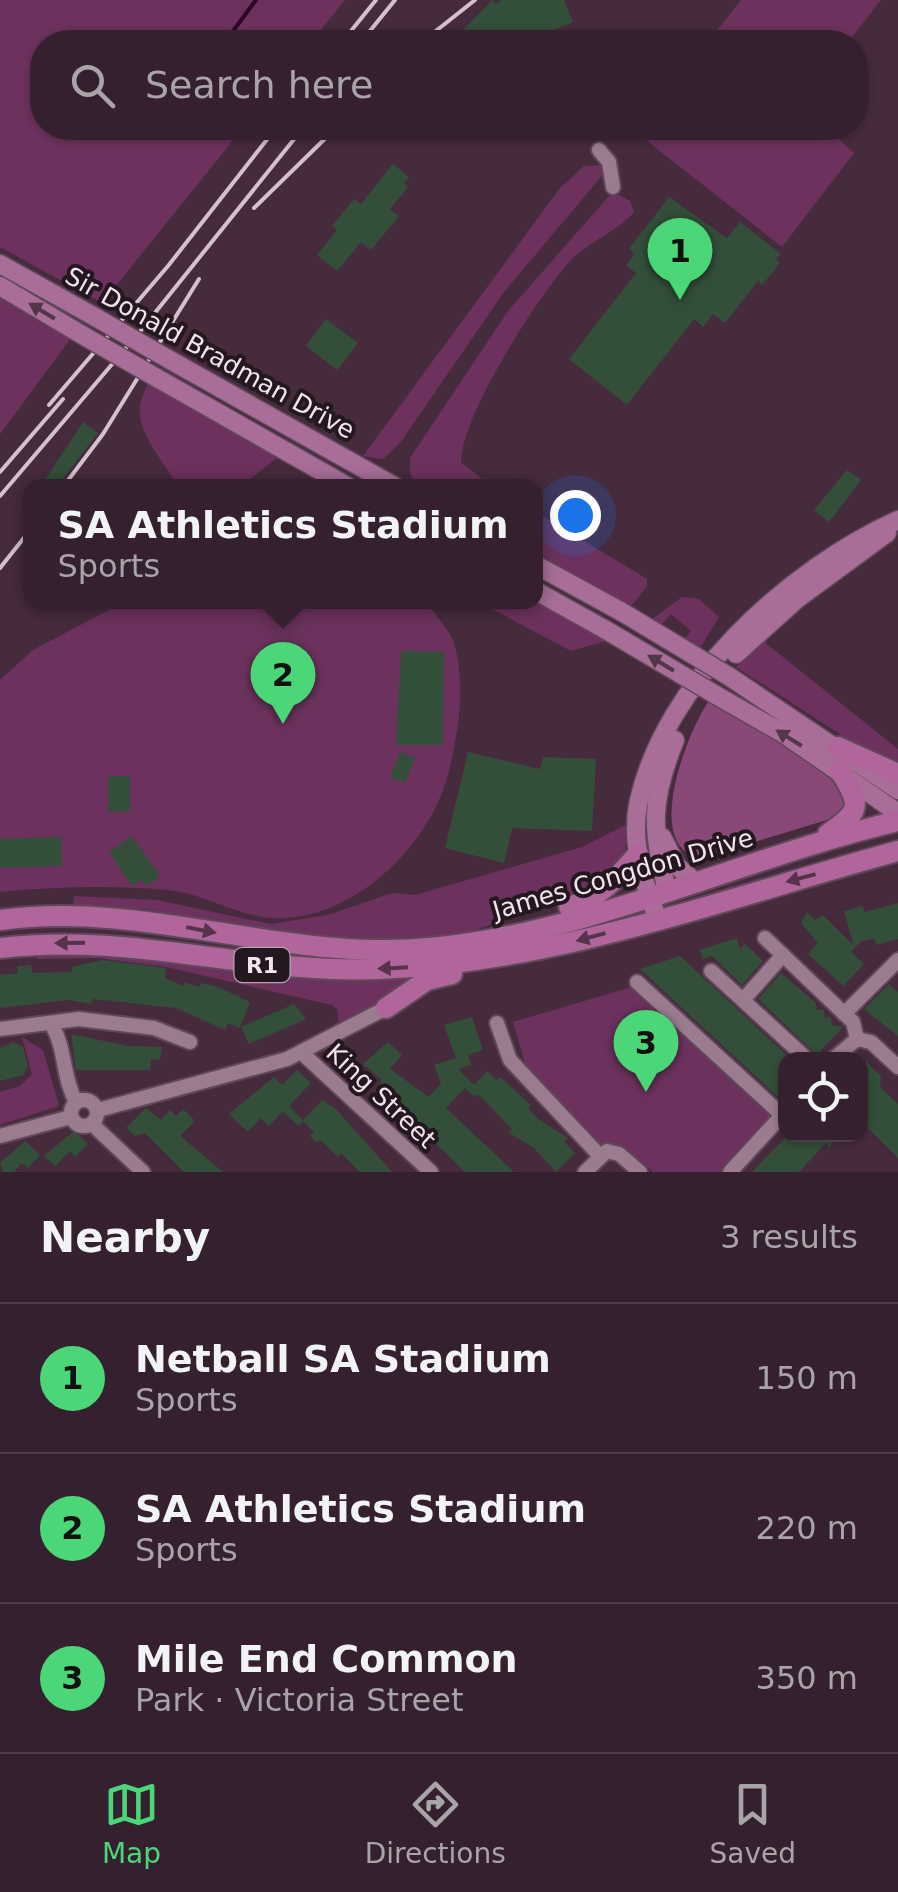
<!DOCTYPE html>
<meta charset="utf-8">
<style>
:root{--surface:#34202e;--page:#3c2836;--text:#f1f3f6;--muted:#a9a3aa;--line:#4e3e4a;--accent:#4bd677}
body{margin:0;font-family:"DejaVu Sans",sans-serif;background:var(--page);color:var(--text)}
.controls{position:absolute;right:30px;bottom:30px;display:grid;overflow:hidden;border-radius:20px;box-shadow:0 2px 8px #0004}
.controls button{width:90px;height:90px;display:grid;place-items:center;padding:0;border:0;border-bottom:2px solid var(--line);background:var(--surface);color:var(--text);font:50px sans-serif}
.you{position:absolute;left:575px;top:515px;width:35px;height:35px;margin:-25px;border:8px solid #fff;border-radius:50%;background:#1a73e8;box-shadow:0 0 0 15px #1a73e833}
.badge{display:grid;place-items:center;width:65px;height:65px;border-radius:50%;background:var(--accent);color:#111;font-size:32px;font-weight:700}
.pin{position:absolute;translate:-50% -82px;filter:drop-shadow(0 2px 5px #0008)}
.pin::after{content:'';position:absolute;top:52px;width:35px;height:30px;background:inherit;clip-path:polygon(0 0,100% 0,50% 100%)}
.popup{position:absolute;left:23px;top:479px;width:520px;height:130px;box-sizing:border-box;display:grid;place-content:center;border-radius:20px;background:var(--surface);filter:drop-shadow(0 2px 8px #0005);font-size:32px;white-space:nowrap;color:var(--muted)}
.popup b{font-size:38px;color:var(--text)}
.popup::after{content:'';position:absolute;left:50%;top:100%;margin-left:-20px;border:20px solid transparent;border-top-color:var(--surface)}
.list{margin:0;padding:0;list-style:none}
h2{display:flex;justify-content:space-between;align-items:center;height:130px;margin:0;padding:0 40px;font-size:42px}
h2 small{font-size:32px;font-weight:400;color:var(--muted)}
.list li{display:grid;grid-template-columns:65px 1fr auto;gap:30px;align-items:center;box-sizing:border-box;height:150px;padding:0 40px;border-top:2px solid var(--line)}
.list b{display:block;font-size:38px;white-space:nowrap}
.list p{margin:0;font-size:32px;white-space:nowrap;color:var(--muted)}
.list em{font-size:32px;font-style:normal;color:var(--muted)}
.icon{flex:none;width:55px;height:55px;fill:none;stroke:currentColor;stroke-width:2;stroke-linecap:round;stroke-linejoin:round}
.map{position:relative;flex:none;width:898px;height:1172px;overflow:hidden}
.search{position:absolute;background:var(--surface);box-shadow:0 2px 8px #0004;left:30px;right:30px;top:30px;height:110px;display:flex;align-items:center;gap:25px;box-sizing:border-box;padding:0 35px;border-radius:40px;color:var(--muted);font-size:38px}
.sheet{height:580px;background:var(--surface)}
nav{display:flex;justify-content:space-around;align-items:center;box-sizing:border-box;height:140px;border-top:2px solid var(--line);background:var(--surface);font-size:28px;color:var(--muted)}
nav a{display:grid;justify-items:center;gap:5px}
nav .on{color:var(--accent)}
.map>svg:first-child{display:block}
.green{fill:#6c325d}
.forest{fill:#884976}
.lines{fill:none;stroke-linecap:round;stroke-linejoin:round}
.stream{stroke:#2e0325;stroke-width:4}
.building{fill:#334f39}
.minor-casing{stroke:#5f4859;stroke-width:18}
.major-casing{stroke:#5f4859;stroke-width:21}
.highway-casing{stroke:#5f4859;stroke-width:24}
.minor{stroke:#9b7b90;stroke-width:14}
.major{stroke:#a86e97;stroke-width:18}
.highway{stroke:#b0669b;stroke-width:20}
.rail{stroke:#d4c1ce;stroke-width:4}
.major-bridge-casing{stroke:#5f4859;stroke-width:21;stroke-linecap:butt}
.major-bridge{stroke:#a86e97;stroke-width:18}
.oneway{fill:#52364a}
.oneway2{fill:#55334b}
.labels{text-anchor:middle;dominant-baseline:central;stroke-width:8;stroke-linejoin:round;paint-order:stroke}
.shield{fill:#241820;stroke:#b6a5b0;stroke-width:2.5}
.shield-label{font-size:22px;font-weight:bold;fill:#f4e2ee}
.street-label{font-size:25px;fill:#f4e2ee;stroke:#241820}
</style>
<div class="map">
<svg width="898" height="1172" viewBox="0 0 898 1172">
<rect width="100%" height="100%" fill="#462b3d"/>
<g class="green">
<path d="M0 0H345L311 42H42V128H243L102 303 0 247Z"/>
<path d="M741 0H881L848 42H708Z"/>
<path d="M642 128H827L854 153 782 247 637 133Z"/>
<path d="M604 165 606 171 504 292 400 443 383 459 363 456 560 188 584 166Z"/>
<path d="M620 195 630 201 634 212C618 231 590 241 572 259 539 294 461 416 461 462L491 486H417L410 473V458L508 311 609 196Z"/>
<path d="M0 298 71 338 0 434Z"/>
<path d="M151 380 282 454 241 486H172L174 480C152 444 124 419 151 380Z"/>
<path d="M536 512 647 579V586L630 608 536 555Z"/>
<path d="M682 597 699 599 719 617 700 648 685 639 691 631 671 614 661 625 651 620Z"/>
<path d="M536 599 609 640 571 651 479 602Z"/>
<path d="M124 602H426C435 615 451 631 455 646 465 687 459 727 450 767 433 844 353 923 271 918 234 915 203 893 168 890 113 885 55 887 0 892V680L33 650Z"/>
<path d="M763 641 898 749V762L849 740 736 667Z"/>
<path d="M627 824 625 856 586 892 460 935 332 941 145 909 73 905 74 896 157 900 270 924 328 915 392 893 415 895 582 847Z"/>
<path d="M36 951 142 956 316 979 417 974 419 983 339 1027 337 1009 332 1005 166 967 97 958 37 959Z"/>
<path d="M635 986 772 1111V1117L723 1172H653C639 1158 621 1146 599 1146L529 1077 513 1022Z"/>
<path d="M22 1037 43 1050 59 1106 0 1125V1092L20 1086 32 1074Z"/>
</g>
<path class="forest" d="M711 698 836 774 848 794 843 815 702 858C640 850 688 728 711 698Z"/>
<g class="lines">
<path class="stream" d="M225 42 256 0"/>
</g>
<g class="building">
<path d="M492 0 497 4 501 0H564L573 22 525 42H504L499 38 494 42H451Z"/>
<path d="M393 164 409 177 404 183 408 187 390 209 399 216 371 250 361 242 337 271 317 255 337 230 332 226 354 199 361 204Z"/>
<path d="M669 197 727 238 740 222 781 254 776 259 780 263 762 285 758 281 725 323 713 314 703 327 694 319 627 405 569 359 636 273 626 265 635 254 629 249Z"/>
<path d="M326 319 358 343 337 370 306 346Z"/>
<path d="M83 422 98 433 57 486H41Z"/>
<path d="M847 470 861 480 829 522 814 510Z"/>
<path d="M401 651 444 652 443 745H396Z"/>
<path d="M400 752 415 758 405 783 390 777Z"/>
<path d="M468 752 540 769 543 757 596 759 592 831 512 828 504 863 445 848Z"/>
<path d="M108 776H130V811L108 812Z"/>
<path d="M132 836 160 876 146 886 142 880 132 886 109 852Z"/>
<path d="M61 837 62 866 0 868V839Z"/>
<path d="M898 903V939L876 945 874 938 860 942 851 952 864 964 843 986 808 954 818 943 801 923 807 912 815 920 823 915 854 946 844 911 863 906 864 912Z"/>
<path d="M737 938 740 949 745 944 763 961 742 985 712 956 703 959 700 950Z"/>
<path d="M680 956 792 1060H786V1091L779 1098 640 969Z"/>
<path d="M103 960 166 968 165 978 184 986 185 982 199 987 200 983 216 986 250 1002 240 1028 228 1023 225 1030 176 1008 93 999 92 1004 68 1000 0 1008V975L18 973 17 966 31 965 32 973 72 972V967Z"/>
<path d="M781 973 816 1003 817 1010H824L825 1018 831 1017 832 1025 843 1027 817 1055 758 999Z"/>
<path d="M889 984 898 992V1036L864 1009Z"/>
<path d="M294 1004 306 1019 249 1044 241 1027Z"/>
<path d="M472 1017 483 1050 468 1055 471 1065 458 1069 474 1085 487 1071 497 1080 500 1077 531 1105 528 1109 541 1121 568 1138 564 1142 575 1153 556 1172 534 1148 508 1132 512 1129 478 1094 475 1097 465 1088 446 1108 514 1172H465L411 1120 415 1115 384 1092 379 1084 382 1080 363 1064 388 1042 402 1055 390 1069 429 1097 441 1083 434 1065 456 1058 444 1025Z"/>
<path d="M71 1034 128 1046 162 1047 160 1060 151 1059 150 1070H76Z"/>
<path d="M13 1042 23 1047 28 1066 23 1075 0 1081V1048Z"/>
<path d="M860 1056 881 1076 880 1087 898 1104V1158L860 1120Z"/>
<path d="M297 1070 311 1083 289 1106 303 1120 322 1100 336 1109 392 1172H360L341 1153 338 1157 320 1140 317 1143 310 1136 314 1132 303 1121 298 1126 283 1111 269 1126 261 1118 248 1132 229 1114 274 1077 282 1085Z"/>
<path d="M146 1108 161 1120 170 1110 176 1116 183 1109 195 1121 180 1136 223 1172H184L145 1133 135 1136 126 1128Z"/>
<path d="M74 1131 88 1144 75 1157 70 1151 55 1166 44 1156Z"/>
<path d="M789 1134H842L829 1147 826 1143 799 1172H752Z"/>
<path d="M25 1141 40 1155 28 1168 22 1163 14 1172H3L0 1163Z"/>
</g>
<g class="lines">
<g class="minor-casing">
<g id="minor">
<path d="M599 150 609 162 613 187"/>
<path d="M765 938 853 1022 857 1039"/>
<path d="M711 971 808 1060"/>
<path d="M637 982 782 1115"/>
<path d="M743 1000 783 955"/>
<path d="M844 1014 898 960"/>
<path d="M497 1023 510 1060 600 1156"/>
<path d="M51 1024C66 1047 62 1077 76 1102"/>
<path d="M0 1029 79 1019 154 1028 190 1042"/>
<path d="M857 1039 871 1042 898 1067"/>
<path d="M302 1053 431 1172"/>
<path d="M832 1060 857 1039"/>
<circle cx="84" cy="1113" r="13"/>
<path d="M98 1110 287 1059 386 1008"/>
<path d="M92 1124 143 1172"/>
<path d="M0 1136 71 1117"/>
<path d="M585 1172 607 1151 619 1154 640 1172"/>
<path d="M730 1172 786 1111"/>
</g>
</g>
<g class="major-casing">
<g id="major">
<path d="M0 264 95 317"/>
<path d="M0 286 84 336"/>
<path d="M170 360 396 487"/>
<path d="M157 378 349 487"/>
<path d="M536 565 622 612"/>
<path d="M536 591 606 630"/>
<path d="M736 654 797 599 887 533"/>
<path d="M730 677 898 790"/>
<path d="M716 695 784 734 898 813"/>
<path d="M662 837 677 866 694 881"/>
<path d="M667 890C651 829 651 799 675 740"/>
<path d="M657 917C643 882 631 843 638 805 663 683 789 569 898 520"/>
</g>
</g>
<g class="highway-casing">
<g id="highway">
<path d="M838 747 898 774"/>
<path d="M828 834C861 811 862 806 840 771"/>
<path d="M569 907C600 898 617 878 638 854"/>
<path d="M0 920C145 900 284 962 430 948 586 934 745 857 898 821"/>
<path d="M0 948C128 932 251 974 379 969 555 963 729 897 898 851"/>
<path d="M386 1008 427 980 452 974"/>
</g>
</g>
<use href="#minor" class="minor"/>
<use href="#major" class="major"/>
<use href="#highway" class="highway"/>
<g class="rail">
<path d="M342 42 376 0"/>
<path d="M361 42 395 0"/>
<path d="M422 42 475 0"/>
<path d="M254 208 336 128"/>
<path d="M49 405 168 266 276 128"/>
<path d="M0 472 63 399"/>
<path d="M63 487 103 434 199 279"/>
<path d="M0 496 142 329 303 128"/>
<path d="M0 568 31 529"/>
</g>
<g class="major-bridge-casing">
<g id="major-bridge">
<path d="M95 317 170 360"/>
<path d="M84 336 157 378"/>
<path d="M622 612 730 677"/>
<path d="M606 630 716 695"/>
</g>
</g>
<use href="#major-bridge" class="major-bridge"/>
</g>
<defs><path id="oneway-solid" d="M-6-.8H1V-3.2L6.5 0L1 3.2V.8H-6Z" transform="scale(2.5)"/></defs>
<g class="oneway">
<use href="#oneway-solid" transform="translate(42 311) rotate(-149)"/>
<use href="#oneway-solid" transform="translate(661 663) rotate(-149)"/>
<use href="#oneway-solid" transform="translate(789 738) rotate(-148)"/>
</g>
<g class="oneway2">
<use href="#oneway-solid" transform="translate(801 878) rotate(165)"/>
<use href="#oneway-solid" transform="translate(201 930) rotate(11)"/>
<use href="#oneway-solid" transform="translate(591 937) rotate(165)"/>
<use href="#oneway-solid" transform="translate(70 943) rotate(179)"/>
<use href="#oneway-solid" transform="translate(393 968) rotate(177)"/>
</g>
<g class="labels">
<rect class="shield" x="234.5" y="948" width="55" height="34" rx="8"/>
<g class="shield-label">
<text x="262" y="965">R1</text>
</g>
<g class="street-label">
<text transform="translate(210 353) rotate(29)">Sir Donald Bradman Drive</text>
<text transform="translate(623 874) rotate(-16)">James Congdon Drive</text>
<text transform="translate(381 1096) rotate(43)">King Street</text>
</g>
</g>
</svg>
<div class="controls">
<button><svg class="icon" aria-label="locate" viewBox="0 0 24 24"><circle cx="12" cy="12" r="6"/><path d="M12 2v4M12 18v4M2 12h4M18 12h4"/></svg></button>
</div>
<div class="you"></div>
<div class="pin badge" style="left:680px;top:300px">1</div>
<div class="pin badge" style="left:283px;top:724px">2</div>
<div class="popup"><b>SA Athletics Stadium</b>Sports</div>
<div class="pin badge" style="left:646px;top:1092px">3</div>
<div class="search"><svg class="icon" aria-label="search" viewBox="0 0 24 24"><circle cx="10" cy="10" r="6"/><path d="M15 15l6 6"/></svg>Search here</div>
</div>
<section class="sheet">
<h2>Nearby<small>3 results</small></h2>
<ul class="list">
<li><span class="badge">1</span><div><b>Netball SA Stadium</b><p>Sports</p></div><em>150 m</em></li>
<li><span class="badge">2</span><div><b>SA Athletics Stadium</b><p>Sports</p></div><em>220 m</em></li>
<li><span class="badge">3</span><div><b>Mile End Common</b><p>Park · Victoria Street</p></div><em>350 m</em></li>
</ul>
</section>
<nav>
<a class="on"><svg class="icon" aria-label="map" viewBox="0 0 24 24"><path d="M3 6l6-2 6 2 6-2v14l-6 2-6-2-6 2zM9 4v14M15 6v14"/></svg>Map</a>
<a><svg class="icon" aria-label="directions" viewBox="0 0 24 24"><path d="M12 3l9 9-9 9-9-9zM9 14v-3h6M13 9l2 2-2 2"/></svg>Directions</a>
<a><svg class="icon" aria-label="saved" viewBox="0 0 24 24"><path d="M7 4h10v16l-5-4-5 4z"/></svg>Saved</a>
</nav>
